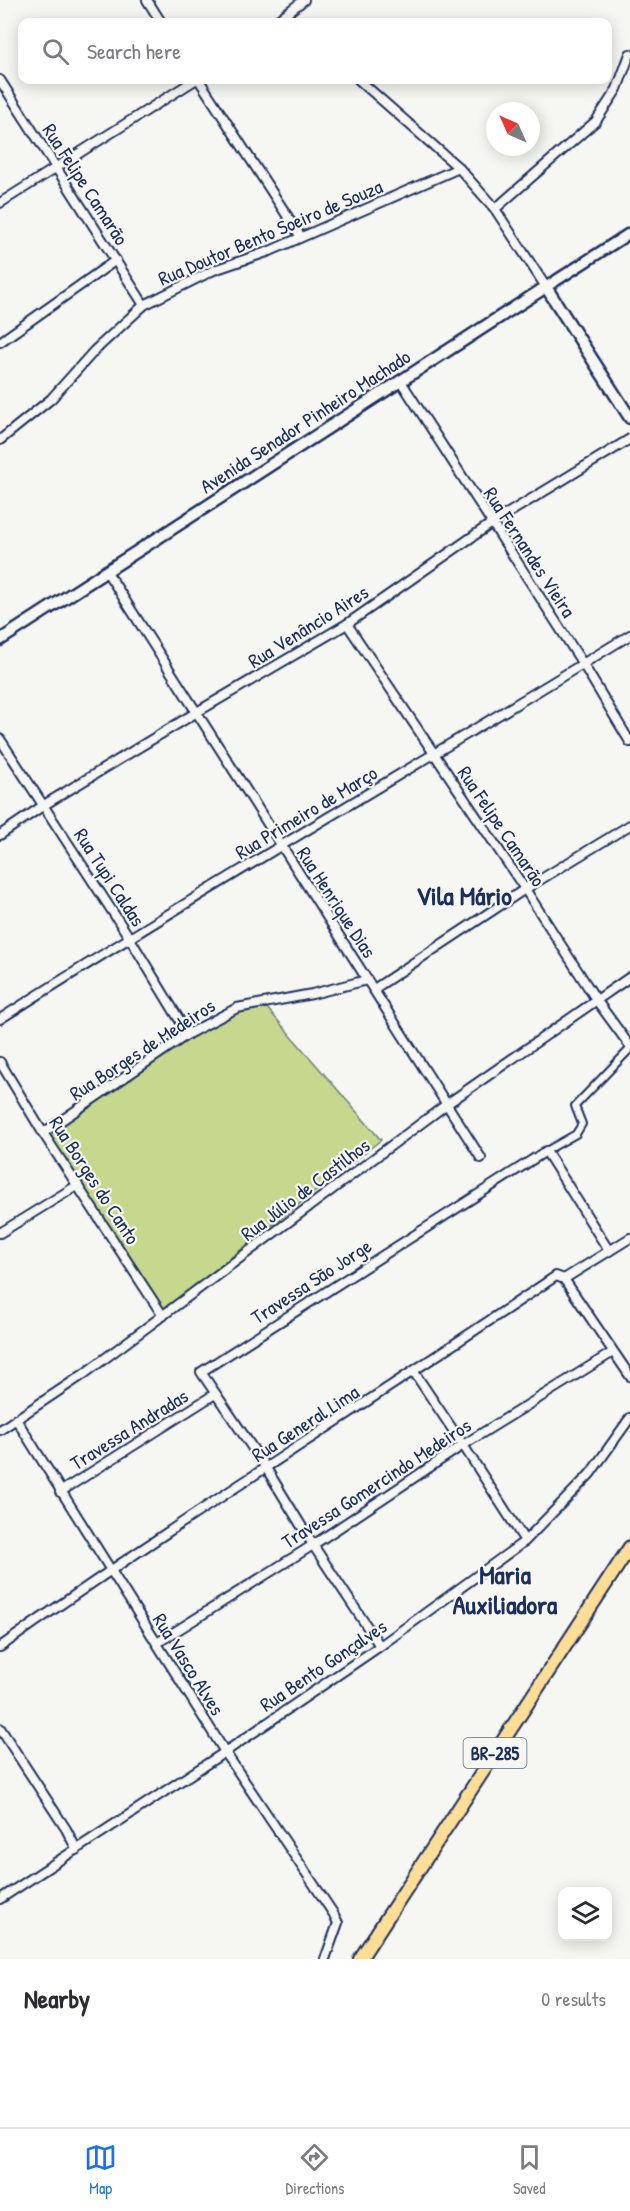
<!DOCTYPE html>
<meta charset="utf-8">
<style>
:root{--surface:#fff;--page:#f7f7f7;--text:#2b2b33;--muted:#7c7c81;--line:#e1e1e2;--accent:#1a73e8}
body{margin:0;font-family:"Patrick Hand",sans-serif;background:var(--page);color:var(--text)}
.controls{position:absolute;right:18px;bottom:18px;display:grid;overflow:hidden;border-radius:12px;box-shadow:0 3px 15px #0003}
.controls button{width:54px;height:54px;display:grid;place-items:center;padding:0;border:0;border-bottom:2px solid var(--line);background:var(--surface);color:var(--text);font:30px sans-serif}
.compass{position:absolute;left:486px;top:102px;width:54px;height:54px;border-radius:50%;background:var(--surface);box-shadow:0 3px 15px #0003;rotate:315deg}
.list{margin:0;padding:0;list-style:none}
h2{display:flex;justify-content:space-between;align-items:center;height:78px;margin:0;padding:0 24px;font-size:26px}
h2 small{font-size:20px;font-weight:400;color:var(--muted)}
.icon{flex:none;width:33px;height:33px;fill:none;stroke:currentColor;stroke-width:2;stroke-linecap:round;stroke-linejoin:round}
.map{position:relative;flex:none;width:630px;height:1959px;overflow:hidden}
.search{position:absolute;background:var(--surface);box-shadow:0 3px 15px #0003;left:18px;right:18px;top:18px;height:66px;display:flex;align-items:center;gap:15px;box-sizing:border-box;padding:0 21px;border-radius:12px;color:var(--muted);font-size:22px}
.sheet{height:168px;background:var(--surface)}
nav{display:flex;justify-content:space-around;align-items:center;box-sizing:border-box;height:84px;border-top:2px solid var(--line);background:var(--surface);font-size:16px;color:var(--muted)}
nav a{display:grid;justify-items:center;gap:3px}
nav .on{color:var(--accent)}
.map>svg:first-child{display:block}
.green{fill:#c5d88d;stroke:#708476;stroke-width:1.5}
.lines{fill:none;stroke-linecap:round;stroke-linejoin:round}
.pedestrian-casing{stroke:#1b2f5e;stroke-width:10}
.minor-casing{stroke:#1b2f5e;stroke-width:12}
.tertiary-casing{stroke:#1b2f5e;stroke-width:14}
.secondary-casing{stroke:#1b2f5e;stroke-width:15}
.trunk-casing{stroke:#1b2f5e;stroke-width:16}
.pedestrian{stroke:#f6f6f2;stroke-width:6}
.minor{stroke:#f6f6f2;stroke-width:8}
.tertiary{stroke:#f6f6f2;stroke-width:9}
.secondary{stroke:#f6f6f2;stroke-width:10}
.trunk{stroke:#fedd96;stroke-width:12}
.labels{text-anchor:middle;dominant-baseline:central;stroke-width:4.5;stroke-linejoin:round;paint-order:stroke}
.shield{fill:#f6f6f2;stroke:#5d6b8a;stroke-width:1.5}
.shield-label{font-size:18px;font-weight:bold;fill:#1b2f5e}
.street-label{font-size:20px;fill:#1b2f5e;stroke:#f6f6f2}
.district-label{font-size:26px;font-weight:bold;fill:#1b2f5e;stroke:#f6f6f2}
</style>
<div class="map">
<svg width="630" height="1959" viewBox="0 0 630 1959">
<rect width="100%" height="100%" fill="#f6f6f2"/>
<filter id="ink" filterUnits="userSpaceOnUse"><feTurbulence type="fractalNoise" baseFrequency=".0167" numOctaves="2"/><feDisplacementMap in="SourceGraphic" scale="12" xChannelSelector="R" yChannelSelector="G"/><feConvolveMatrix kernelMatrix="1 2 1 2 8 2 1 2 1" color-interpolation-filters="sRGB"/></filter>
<g filter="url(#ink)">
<path class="green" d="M267 1008 381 1140 164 1310 46 1134 190 1035 239 1009Z"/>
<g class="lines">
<g class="pedestrian-casing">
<path id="pedestrian" d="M546 1151 576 1134 582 1124 575 1106 630 1049"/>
</g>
<g class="minor-casing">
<g id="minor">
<path d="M147 0 161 22"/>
<path d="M285 15 294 22"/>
<path d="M275 22 304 0"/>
<path d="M0 80 144 305"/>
<path d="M199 80 301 237"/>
<path d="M359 80 459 168 495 209 546 287"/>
<path d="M0 203 195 80"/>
<path d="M495 209 596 121 617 89 630 54"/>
<path d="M0 342 116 260"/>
<path d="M400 380 583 664 630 742"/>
<path d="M0 440 51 399 94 351 144 305 214 270 270 251 459 168"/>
<path d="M107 572 481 1158"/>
<path d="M347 624 525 889 597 1001 630 1046"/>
<path d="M0 739 129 937 188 1034"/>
<path d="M0 835 44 805 197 712 347 624 492 523 630 439"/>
<path d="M374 989 525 889 630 825"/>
<path d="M0 1019C207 887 420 764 630 635"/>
<path d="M0 1062 43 1133 163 1316"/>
<path d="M43 1133 188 1034 237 1008 312 994 367 980"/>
<path d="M0 1233 78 1185"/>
<path d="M564 1279 630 1376"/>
<path d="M564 1279 630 1238"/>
<path d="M414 1372 463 1445 525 1541"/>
<path d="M16 1419 225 1752 333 1913 338 1923 325 1959"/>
<path d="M0 1430 84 1374 447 1104 630 977"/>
<path d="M60 1492 215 1394"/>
<path d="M157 1643 313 1545 463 1445 613 1352"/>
<path d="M380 1646 313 1545 266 1468 201 1372 546 1151 609 1251"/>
<path d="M0 1647C182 1518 372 1401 556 1276L564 1279"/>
<path d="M0 1728 66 1829 77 1850"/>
<path d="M0 1899 225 1752 380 1646 525 1541 590 1474 630 1418"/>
</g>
</g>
<g class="tertiary-casing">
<path id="tertiary" d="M546 287 630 233"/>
</g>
<g class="secondary-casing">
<path id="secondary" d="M0 640 546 287 630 418"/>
</g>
<g class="trunk-casing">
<path id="trunk" d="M360 1959 630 1547"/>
</g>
<use href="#pedestrian" class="pedestrian"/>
<use href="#minor" class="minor"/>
<use href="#tertiary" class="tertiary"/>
<use href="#secondary" class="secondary"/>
<use href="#trunk" class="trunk"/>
</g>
</g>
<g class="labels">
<rect class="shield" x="463.5" y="1738" width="63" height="30" rx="4.5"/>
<g class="shield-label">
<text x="495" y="1753">BR-285</text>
</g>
<g class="street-label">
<text transform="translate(86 184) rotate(57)">Rua Felipe Camarão</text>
<text transform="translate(270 232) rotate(-23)">Rua Doutor Bento Soeiro de Souza</text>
<text transform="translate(305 421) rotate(-33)">Avenida Senador Pinheiro Machado</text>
<text transform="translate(530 552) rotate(57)">Rua Fernandes Vieira</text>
<text transform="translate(308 626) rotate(-32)">Rua Venâncio Aires</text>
<text transform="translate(306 812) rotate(-31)">Rua Primeiro de Março</text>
<text transform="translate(502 826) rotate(56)">Rua Felipe Camarão</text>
<text transform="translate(110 877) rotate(57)">Rua Tupi Caldas</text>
<text transform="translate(337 902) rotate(57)">Rua Henrique Dias</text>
<text transform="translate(142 1049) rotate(-33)">Rua Borges de Medeiros</text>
<text transform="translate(95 1180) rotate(57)">Rua Borges do Canto</text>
<text transform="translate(305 1189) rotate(-37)">Rua Júlio de Castilhos</text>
<text transform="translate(311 1281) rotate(-33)">Travessa São Jorge</text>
<text transform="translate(305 1423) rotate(-33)">Rua General Lima</text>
<text transform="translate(129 1429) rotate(-32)">Travessa Andradas</text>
<text transform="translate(376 1483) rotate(-33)">Travessa Gomercindo Medeiros</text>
<text transform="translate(189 1664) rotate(58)">Rua Vasco Alves</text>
<text transform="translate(323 1665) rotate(-34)">Rua Bento Gonçalves</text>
</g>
<g class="district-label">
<text x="464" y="895">Vila Mário</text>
<text x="505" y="1574">Maria<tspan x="505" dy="30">Auxiliadora</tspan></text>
</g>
</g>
</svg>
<div class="controls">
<button><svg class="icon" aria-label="layers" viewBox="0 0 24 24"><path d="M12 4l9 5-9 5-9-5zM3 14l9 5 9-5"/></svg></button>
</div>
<svg class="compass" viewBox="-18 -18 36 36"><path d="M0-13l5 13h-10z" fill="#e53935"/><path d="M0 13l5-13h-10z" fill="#7c7c81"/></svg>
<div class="search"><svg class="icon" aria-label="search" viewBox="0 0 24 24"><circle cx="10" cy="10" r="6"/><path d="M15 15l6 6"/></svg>Search here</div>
</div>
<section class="sheet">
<h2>Nearby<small>0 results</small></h2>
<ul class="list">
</ul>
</section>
<nav>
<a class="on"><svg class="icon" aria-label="map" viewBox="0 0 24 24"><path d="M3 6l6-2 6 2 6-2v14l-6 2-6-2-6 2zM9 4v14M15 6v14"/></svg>Map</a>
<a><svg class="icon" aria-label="directions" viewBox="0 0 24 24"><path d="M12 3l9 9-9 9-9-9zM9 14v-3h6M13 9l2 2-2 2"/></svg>Directions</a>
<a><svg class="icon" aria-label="saved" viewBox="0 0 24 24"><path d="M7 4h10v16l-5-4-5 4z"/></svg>Saved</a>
</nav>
